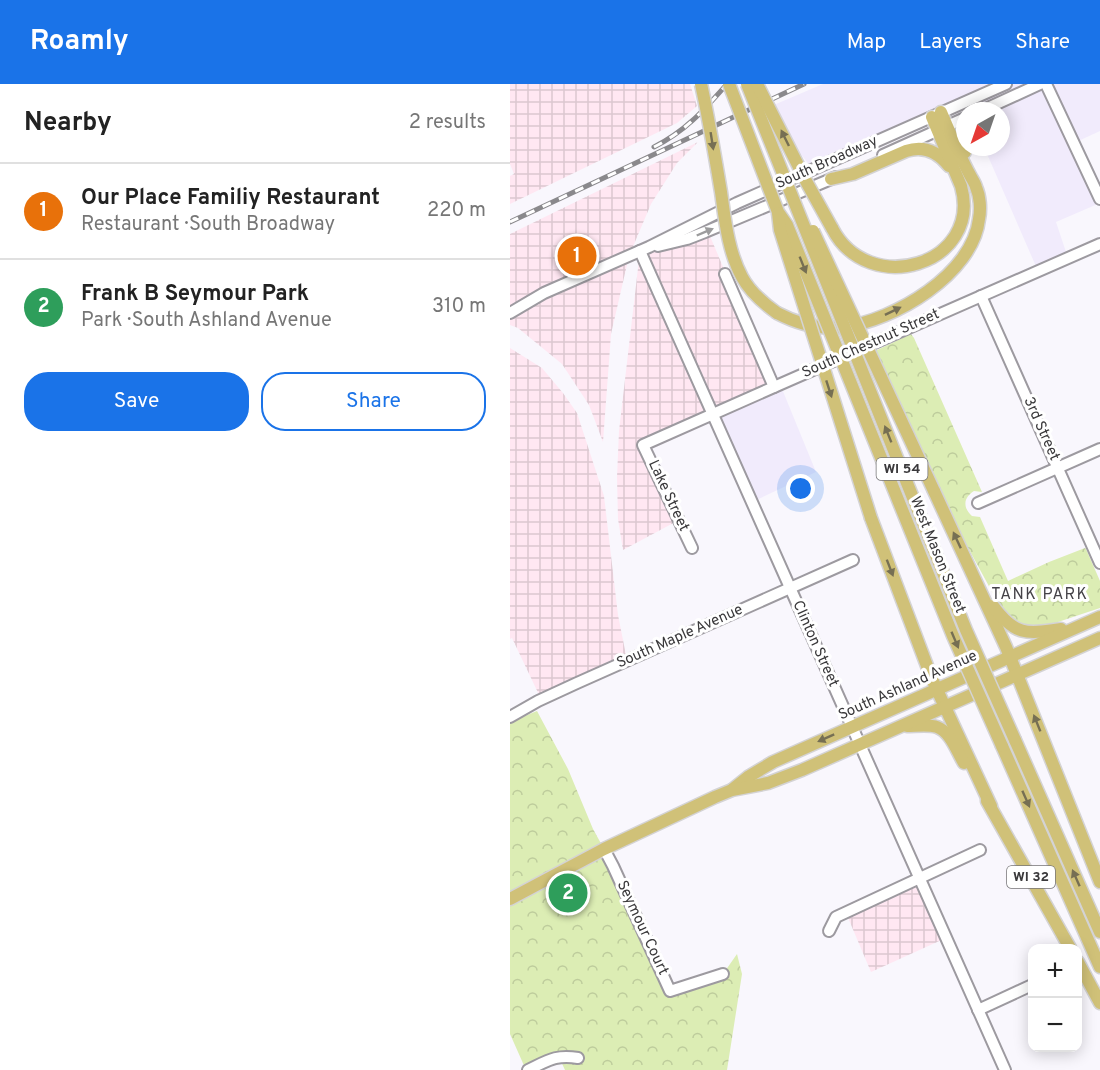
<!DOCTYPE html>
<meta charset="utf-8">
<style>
:root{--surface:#fff;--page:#f6f6f6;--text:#222;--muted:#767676;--line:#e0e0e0;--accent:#1a73e8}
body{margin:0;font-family:Overpass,sans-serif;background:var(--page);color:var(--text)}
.controls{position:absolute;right:18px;bottom:18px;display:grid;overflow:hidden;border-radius:12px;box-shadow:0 3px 15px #0003}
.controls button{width:54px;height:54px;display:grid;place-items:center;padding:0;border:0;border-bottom:2px solid var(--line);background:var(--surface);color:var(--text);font:30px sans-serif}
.compass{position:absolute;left:446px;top:18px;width:54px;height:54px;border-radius:50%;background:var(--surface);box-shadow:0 3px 15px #0003;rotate:220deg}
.you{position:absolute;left:291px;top:405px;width:21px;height:21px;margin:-15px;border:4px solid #fff;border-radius:50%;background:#1a73e8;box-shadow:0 0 0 9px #1a73e833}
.badge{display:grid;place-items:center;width:39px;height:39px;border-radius:50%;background:var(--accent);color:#fff;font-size:20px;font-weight:700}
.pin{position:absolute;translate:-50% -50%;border:3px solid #fff;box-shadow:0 2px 6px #0006}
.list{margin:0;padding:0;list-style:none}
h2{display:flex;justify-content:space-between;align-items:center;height:78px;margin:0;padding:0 24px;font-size:26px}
h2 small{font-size:20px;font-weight:400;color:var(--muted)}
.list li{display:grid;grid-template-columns:39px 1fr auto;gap:18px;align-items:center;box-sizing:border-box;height:96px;padding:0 24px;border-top:2px solid var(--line)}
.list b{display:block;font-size:22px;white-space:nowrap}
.list p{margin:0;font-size:20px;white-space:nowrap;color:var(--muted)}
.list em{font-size:20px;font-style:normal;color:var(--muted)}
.actions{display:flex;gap:12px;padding:18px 24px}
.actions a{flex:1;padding:14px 0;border:2px solid var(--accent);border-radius:24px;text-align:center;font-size:21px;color:var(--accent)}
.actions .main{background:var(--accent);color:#fff}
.map{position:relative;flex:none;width:590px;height:986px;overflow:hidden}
header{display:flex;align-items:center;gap:36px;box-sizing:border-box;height:84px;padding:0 30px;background:var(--accent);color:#fff}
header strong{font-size:28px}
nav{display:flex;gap:33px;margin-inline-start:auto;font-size:21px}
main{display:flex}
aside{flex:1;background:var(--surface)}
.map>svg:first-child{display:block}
.commercial{fill:#f1ebfc}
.industrial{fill:url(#industrial-grid)}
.park{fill:url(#park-crowns)}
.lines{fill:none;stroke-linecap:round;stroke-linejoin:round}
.minor-casing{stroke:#9d9aa0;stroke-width:14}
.major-casing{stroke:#d4d3d4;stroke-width:15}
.minor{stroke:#fff;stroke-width:10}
.major{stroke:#d0c178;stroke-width:12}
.rail-casing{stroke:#8a898c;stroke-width:5}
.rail{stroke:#fff;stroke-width:3;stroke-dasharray:9;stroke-linecap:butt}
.major-bridge-casing{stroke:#d4d3d4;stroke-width:15;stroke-linecap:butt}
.major-bridge{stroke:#d0c178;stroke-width:12}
.oneway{fill:#766f53}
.oneway2{fill:#9c9c9d}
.labels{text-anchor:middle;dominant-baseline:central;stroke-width:6;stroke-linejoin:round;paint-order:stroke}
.shield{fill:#fff;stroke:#757476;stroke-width:1.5}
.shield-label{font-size:14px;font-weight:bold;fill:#3a393b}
.street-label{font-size:15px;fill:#3a393b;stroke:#fff}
.neighbourhood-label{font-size:16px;letter-spacing:1.5px;fill:#444247;stroke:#fff}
</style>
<header>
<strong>Roamly</strong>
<nav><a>Map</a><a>Layers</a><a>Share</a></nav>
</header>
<main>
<aside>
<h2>Nearby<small>2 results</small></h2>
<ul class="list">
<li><span class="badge" style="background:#e8710a">1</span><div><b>Our Place Familiy Restaurant</b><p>Restaurant · South Broadway</p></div><em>220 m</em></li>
<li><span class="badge" style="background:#2e9e5b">2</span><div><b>Frank B Seymour Park</b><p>Park · South Ashland Avenue</p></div><em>310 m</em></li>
</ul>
<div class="actions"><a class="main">Save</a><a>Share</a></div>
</aside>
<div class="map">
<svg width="590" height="986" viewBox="0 0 590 986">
<defs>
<pattern id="industrial-grid" width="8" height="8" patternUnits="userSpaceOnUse" patternTransform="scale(1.5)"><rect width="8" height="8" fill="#ffe7f2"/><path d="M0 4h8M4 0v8" fill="none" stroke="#dbc7d0"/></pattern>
<pattern id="park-crowns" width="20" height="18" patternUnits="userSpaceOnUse" patternTransform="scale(1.5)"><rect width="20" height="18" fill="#dcedb4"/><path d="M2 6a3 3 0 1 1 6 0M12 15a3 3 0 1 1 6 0" fill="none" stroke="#becc9c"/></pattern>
</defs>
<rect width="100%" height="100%" fill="#f9f7fd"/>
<g class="commercial">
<path d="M313 0H590V47L564 59 590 119 546 138 558 174 528 187 474 63H491V27H461L458 22 306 89 271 46 259 23Z"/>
<path d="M270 300 306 388 242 418 203 329Z"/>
</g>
<g class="industrial">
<path d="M0 0H180L187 22 167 39 0 120V92L4 90 0 80Z"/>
<path d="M188 58 167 79 141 120 119 172 101 250 93 358 79 321 52 280 8 244 0 241V150Z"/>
<path d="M194 138 264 303 134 361 169 436 113 466 108 435 107 393 109 347 130 167Z"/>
<path d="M0 264 32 284 53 309 67 329 94 412 108 531 117 576 31 615 2 554 0 555Z"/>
<path d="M409 793 436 854 361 888 336 829Z"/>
</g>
<g class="park">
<path d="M401 250 404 254 472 408 464 407C454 413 452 423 462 432L470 433 498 497 539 478 575 464 576 465 590 497V524L542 540 523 544 506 539 494 527 487 517 450 449 428 399 365 267Z"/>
<path d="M27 627 58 685 83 745 99 774 160 906 213 890 227 870 232 890 217 986H55L49 973 16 986 0 950V638Z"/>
</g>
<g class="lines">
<g class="minor-casing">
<g id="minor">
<path d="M536 0 590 115"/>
<path d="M471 27 530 0"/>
<path d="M373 71 455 34"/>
<path d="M148 162 177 155 195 148 326 93"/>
<path d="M130 167 495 986"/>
<path d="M215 190 264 303"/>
<path d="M471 212 590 479"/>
<path d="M0 229 34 209 139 163 227 119 496 0"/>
<path d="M468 419 590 365"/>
<path d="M182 464 133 361 264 303 590 160"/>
<path d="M0 633 28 617 67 599 343 476"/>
<path d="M94 765 103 782 160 907 213 890"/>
<path d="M319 847 326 833 470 766"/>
<path d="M468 926 522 901"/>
<path d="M18 986C37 977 46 970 68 974"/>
</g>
</g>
<g class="major-casing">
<g id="major">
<path d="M472 27 473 26"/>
<path d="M455 43 452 52 455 68"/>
<path d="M321 95 343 90 396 67C414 61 428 68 439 82"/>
<path d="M322 144C358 215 473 181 451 102L422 33"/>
<path d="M267 229C288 240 309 246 333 243 384 237 463 190 469 135 471 125 470 112 466 103 465 99 462 95 460 91 449 71 440 49 431 28"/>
<path d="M424 407 496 563 590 798"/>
<path d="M361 434 422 595 481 722"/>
<path d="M483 522C505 552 516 550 551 545"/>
<path d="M397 642C406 642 419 640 427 643 441 648 447 668 454 679"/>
<path d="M505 656 590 848"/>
<path d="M492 662 590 883"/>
<path d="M223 705 238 693 263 678 590 533"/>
<path d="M477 717 560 864"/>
<path d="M0 815 94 765 205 713 222 706 258 699 292 686 590 554"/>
<path d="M568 878 590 919"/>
</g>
</g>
<use href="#minor" class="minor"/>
<use href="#major" class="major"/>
<g class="rail-casing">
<g id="rail">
<path d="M144 63C176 47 194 26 217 0"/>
<path d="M0 138 294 0"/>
</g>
</g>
<use href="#rail" class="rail"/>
<g class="major-bridge-casing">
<g id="major-bridge">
<path d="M191 0C199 36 205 72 211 108 215 136 218 167 232 193 240 208 253 219 267 229"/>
<path d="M219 0 268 128 277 141 443 552 492 662"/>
<path d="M237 0 456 546 505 656"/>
<path d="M247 0 297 99 322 144"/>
<path d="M268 129 270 146 361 434"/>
<path d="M303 147 424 407"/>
</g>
</g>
<use href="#major-bridge" class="major-bridge"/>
</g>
<defs><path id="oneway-solid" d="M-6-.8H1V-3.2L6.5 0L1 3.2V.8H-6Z" transform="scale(1.5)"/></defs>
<g class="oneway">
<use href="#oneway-solid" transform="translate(275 54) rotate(-116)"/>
<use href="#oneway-solid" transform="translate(202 57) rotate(81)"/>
<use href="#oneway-solid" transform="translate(293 181) rotate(68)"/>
<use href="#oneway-solid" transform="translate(383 227) rotate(-26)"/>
<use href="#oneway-solid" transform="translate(319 305) rotate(72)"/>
<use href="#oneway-solid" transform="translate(378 350) rotate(-112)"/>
<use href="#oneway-solid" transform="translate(447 456) rotate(-115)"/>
<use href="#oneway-solid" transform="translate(380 484) rotate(69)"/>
<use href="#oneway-solid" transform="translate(445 556) rotate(67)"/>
<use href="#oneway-solid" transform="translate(527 639) rotate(-112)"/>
<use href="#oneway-solid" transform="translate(316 654) rotate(156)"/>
<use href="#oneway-solid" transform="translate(516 715) rotate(66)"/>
<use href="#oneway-solid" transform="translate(566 794) rotate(-114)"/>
</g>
<use class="oneway2" href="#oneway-solid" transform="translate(195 148) rotate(-23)"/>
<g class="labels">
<g class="shield">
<rect x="366.5" y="374" width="51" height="22" rx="4.5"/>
<rect x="497" y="782" width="48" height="22" rx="4.5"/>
</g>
<g class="shield-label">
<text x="392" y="385">WI 54</text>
<text x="521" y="793">WI 32</text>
</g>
<g class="street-label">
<text transform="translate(317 79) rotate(-24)">South Broadway</text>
<text transform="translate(361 260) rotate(-24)">South Chestnut Street</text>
<text transform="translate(531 345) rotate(66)">3rd Street</text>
<text transform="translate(158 412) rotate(65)">Lake Street</text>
<text transform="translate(427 471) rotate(68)">West Mason Street</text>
<text transform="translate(170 553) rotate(-24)">South Maple Avenue</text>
<text transform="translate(305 560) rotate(66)">Clinton Street</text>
<text transform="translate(398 602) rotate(-24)">South Ashland Avenue</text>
<text transform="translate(132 844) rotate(65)">Seymour Court</text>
</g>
<g class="neighbourhood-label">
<text x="530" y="511">TANK PARK</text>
</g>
</g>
</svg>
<div class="controls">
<button>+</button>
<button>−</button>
</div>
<svg class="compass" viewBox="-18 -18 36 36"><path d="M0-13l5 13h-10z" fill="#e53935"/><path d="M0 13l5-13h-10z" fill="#767676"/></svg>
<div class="you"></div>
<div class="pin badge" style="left:67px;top:172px;background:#e8710a">1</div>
<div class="pin badge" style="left:58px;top:809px;background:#2e9e5b">2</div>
</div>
</main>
